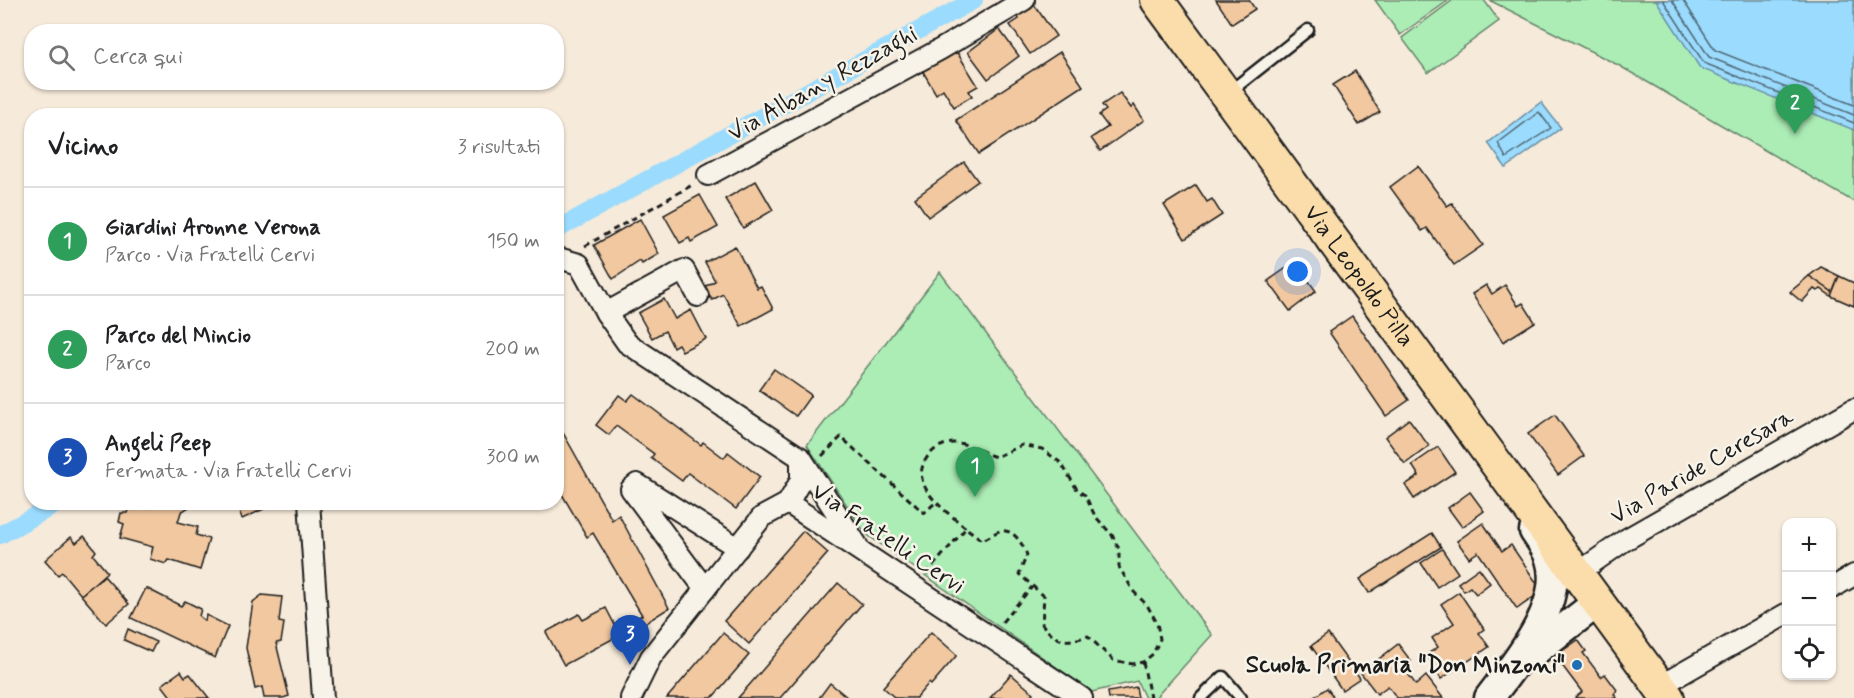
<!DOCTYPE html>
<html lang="it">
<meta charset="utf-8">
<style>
:root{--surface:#fff;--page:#f6f6f6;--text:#202124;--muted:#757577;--line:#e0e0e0;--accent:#1f6fb2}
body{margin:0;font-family:Mynerve,sans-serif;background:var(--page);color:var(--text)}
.controls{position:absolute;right:18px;bottom:18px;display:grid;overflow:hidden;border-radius:12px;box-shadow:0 2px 4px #0004}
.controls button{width:54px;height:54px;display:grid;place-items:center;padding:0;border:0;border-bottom:2px solid var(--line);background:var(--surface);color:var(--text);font:30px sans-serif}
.you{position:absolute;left:1298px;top:272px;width:21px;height:21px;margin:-15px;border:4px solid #fff;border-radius:50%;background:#1a73e8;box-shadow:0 0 0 9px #1a73e833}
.badge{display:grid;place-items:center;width:39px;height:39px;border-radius:50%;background:var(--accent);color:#fff;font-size:20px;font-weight:700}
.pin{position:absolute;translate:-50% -50px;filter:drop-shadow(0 2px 3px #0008)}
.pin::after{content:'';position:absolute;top:32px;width:21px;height:18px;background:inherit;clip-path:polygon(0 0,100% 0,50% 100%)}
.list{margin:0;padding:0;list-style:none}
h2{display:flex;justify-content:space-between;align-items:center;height:78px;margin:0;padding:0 24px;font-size:26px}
h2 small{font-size:20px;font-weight:400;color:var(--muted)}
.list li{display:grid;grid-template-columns:39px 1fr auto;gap:18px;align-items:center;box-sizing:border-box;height:108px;padding:0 24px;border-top:2px solid var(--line)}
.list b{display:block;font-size:22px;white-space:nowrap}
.list p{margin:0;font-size:20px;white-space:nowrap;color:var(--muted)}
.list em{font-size:20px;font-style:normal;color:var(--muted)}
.icon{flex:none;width:33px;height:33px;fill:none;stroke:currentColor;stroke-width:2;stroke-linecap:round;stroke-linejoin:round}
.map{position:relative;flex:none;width:1854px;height:698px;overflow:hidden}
.search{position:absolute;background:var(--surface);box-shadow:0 2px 4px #0004;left:24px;top:24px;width:540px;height:66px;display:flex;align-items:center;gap:15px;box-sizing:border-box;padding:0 21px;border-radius:24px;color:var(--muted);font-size:22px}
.panel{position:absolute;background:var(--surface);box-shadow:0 2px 4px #0004;left:24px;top:108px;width:540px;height:402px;border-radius:24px}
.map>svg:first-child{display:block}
.green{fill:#acedb6;stroke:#648469;stroke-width:1.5}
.water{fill:#9bdbfd;stroke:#688fa3;stroke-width:1.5}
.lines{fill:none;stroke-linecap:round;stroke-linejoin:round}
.shore{stroke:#4f6876;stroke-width:1.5}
.canal{stroke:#9bdbfd;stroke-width:18}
.building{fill:#f1c8a0;stroke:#1c1c1c;stroke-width:1.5}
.service-casing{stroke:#1c1c1c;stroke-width:15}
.minor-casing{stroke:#1c1c1c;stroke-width:24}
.secondary-casing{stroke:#1c1c1c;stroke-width:33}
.primary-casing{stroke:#1c1c1c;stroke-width:36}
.path{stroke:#1c1c1c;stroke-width:3;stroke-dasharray:6 4.5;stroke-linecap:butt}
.service{stroke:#f7f3e8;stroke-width:10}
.minor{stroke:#f7f3e8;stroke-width:20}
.secondary{stroke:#f7f3e8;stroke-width:28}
.primary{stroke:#faddab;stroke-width:32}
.poi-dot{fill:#1f6fb2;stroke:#f7f3e8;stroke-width:2}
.labels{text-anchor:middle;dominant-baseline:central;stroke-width:5;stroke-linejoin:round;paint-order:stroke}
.street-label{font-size:24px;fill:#1c1c1c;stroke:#f7f3e8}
.poi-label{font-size:24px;font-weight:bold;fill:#1c1c1c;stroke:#f7f3e8;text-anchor:end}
</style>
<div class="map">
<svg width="1854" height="698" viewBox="0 0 1854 698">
<rect width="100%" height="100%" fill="#f6eada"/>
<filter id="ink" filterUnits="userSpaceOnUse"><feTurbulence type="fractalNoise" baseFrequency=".0167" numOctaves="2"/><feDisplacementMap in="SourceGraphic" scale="12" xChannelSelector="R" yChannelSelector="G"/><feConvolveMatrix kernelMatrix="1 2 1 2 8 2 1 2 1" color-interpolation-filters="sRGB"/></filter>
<g filter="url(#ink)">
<g class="green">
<path d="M1375 0H1449L1400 35Z"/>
<path d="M1453 0H1484L1499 21 1428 73 1402 38Z"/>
<path d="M1489 0H1854V202L1618 65Z"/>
<path d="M940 272 1212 635 1155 698H1145L1137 681 1092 692 866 534 807 445Z"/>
</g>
<g class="water">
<path d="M1656 0H1854V130L1700 68Z"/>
<path d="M1541 102 1561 128 1506 168 1488 143Z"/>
</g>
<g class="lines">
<g class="shore">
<path d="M1663 0 1704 63 1854 123"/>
<path d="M1672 0 1709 57 1854 115"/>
<path d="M1683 0 1715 50 1854 105"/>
<path d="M1539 112 1551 128 1506 158 1498 143Z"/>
</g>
<g class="canal">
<path d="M556 230 974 0"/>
<path d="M0 535 60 502"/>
</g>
</g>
<g class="building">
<path d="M1216 0H1249L1255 9 1232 24Z"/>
<path d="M1033 3 1056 36 1030 54 1010 25 1019 19 1017 15Z"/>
<path d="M999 29 1019 56 988 79 968 52Z"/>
<path d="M955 49 978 86 969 91 972 96 954 107 943 89 936 94 922 70Z"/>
<path d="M1060 52 1083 86 979 154 956 120Z"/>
<path d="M1355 71 1380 112 1359 125 1333 85Z"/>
<path d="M1120 93 1131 108 1134 105 1144 120 1100 151 1091 138 1108 127 1099 115 1106 110 1102 105Z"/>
<path d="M964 162 978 181 928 217 915 198Z"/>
<path d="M1418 166 1447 206 1452 203 1483 245 1454 265 1427 228 1422 231 1390 187Z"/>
<path d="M756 181 773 210 743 228 725 199Z"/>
<path d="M1196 185 1207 202 1212 199 1222 215 1185 239 1164 205Z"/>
<path d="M700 195 718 227 691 242 689 238 680 243 664 215Z"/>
<path d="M640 219 659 254 642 264 640 261 613 279 594 245Z"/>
<path d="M735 246 757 288 761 286 773 309 741 326 723 294 712 300 704 287 715 281 705 262Z"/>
<path d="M1295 262 1316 291 1290 311 1268 281Z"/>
<path d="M1821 267 1839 276 1834 293 1809 276Z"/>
<path d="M1809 276 1834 293 1831 296 1821 289 1818 291 1814 289 1802 302 1790 292Z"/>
<path d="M1839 276 1854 283V306L1831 296Z"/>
<path d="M1486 285 1492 294 1505 285 1518 306 1523 303 1535 322 1503 342 1472 294Z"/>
<path d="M664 299 675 319 691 310 706 339 682 351 678 344 673 347 665 331 652 338 638 313Z"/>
<path d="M1352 316 1409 400 1386 416 1329 332Z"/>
<path d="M774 369 811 395 796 416 759 390Z"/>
<path d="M633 394 701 445 703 442 724 458 728 452 760 477 736 509 688 473 682 481 651 458 654 454 616 426 609 435 596 425 619 395 627 401Z"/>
<path d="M1555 415 1584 456 1558 475 1528 434Z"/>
<path d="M1409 419 1429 446 1405 464 1385 437Z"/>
<path d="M562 431 612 520 619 515 669 608 636 629 631 621 642 615 593 533 587 537 556 484V435Z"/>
<path d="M1438 447 1455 472 1414 499 1405 485 1419 476 1412 465Z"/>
<path d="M1470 492 1484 511 1462 527 1448 508Z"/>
<path d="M131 502 148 508 153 502H187L189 507 181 512 178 522 198 527 196 535 209 539 200 570 169 560 166 564 150 559 153 547 120 538 124 524 119 522 121 513H127Z"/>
<path d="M235 502H266L268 507 242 519Z"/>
<path d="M1483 523 1502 551 1511 545 1542 591 1517 609 1478 552 1469 558 1457 541Z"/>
<path d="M803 531 828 553 749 644 724 621Z"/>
<path d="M1432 533 1441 547 1369 593 1360 579Z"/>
<path d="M84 536 96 551 93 555 107 572 81 595 62 572 58 575 45 560 71 537 76 543Z"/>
<path d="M1442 549 1458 573 1437 587 1421 563Z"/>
<path d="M1479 568 1490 583 1476 594 1470 587 1464 591 1458 583Z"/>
<path d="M104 576 129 604 106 624 81 595Z"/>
<path d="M838 583 862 604 780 698H738Z"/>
<path d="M146 588 181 606 185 601 201 609 199 616 205 621 206 615 228 626 215 658 131 618Z"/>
<path d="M1459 592 1484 629 1479 633 1489 647 1441 679 1426 655 1438 647 1432 638 1454 623 1441 604Z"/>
<path d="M262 595 282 597 279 622 284 623 281 642 276 643 289 696 283 698H264L262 687 255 689 246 648 253 602Z"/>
<path d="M606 608 620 635 564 665 546 632 579 614 583 620Z"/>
<path d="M128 629 156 642 151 652 124 640Z"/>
<path d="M931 632 957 655 931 685 929 683 916 698H895L883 687Z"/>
<path d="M723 633 749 655 712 698H667Z"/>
<path d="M1328 634 1360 678 1342 690 1311 646Z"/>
<path d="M1578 640 1586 651 1583 653 1601 677 1605 674 1617 690 1614 694 1617 698H1575L1582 692 1555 656Z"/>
<path d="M1398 644 1411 661 1403 667 1416 685 1426 676 1443 698H1397L1388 686 1377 694 1361 673Z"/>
<path d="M181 671 185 677 190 674 209 698H172L162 685Z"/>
<path d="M1011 674 1033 693 1028 698H990Z"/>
<path d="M830 683 848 698H819Z"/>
<path d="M1136 687 1138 698H1109L1108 692Z"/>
<path d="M1327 688 1334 698H1313Z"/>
</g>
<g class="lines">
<g class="service-casing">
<g id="service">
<path d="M1228 93 1308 30"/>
<path d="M1201 698 1223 677 1241 698"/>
</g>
</g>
<g class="minor-casing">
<g id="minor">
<path d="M708 175 941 49 1024 0"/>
<path d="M556 262 562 259 579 264 606 313 627 343 801 458 857 545"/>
<path d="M606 313 684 270 698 296"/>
<path d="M309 502 323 698"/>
<path d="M788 503 801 480V458"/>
<path d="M1578 573 1625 540 1854 409"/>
<path d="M1832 588 1854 575"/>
<path d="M705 589 631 489 637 484 738 548"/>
<path d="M1660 686 1786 614"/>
<path d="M631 698 651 657 762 517 788 503 1082 698"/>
</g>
</g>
<g class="secondary-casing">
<g id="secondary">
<path d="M1530 655 1598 602"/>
<path d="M1489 698C1515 664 1565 605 1550 559 1547 549 1540 540 1534 531"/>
</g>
</g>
<g class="primary-casing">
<g id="primary">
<path id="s1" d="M1157 0 1668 698"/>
</g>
</g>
<g class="path">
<path d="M585 246 694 184"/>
<path d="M822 456 841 437 924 513 936 502"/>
<path d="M926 574 966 528 982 540C988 538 995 532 1000 531 1014 528 1023 545 1027 555L1019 574 1044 596 1042 624C1056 643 1067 643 1088 636L1113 660 1132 664 1143 662 1153 654 1160 639 1157 623 1147 605 1134 592 1119 567V549L1112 535 1095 516 1085 495 1078 491 1061 463 1042 449 1022 445 996 457C982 453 968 442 953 443 941 444 933 449 926 459 908 487 948 512 966 528"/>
<path d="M1002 622 1032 587"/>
<path d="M1143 662 1150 698"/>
</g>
<use href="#service" class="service"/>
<use href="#minor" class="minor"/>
<use href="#secondary" class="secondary"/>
<use href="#primary" class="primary"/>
</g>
</g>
<circle class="poi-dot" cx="1577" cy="665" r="6"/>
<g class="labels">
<g class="street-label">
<text transform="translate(823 84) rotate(-29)">Via Albany Rezzaghi</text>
<text stroke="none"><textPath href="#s1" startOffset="342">Via Leopoldo Pilla</textPath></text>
<text transform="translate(1702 467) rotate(-30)">Via Paride Ceresara</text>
<text transform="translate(888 539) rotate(34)">Via Fratelli Cervi</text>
</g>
<g class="poi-label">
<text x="1565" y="665">Scuola Primaria "Don Minzoni"</text>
</g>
</g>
</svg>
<div class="controls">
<button>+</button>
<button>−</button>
<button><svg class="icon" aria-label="locate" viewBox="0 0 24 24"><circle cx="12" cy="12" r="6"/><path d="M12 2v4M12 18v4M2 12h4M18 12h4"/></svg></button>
</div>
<div class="you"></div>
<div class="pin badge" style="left:975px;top:497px;background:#2e9e5b">1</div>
<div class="pin badge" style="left:1795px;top:134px;background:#2e9e5b">2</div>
<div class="pin badge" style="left:630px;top:665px;background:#1a4fb4">3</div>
<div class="search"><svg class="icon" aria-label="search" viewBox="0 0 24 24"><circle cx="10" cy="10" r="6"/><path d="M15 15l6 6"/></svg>Cerca qui</div>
<section class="panel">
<h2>Vicino<small>3 risultati</small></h2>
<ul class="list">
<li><span class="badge" style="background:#2e9e5b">1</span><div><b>Giardini Aronne Verona</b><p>Parco · Via Fratelli Cervi</p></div><em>150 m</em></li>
<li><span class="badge" style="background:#2e9e5b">2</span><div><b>Parco del Mincio</b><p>Parco</p></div><em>200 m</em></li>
<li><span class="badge" style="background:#1a4fb4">3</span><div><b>Angeli Peep</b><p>Fermata · Via Fratelli Cervi</p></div><em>300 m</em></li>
</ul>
</section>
</div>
